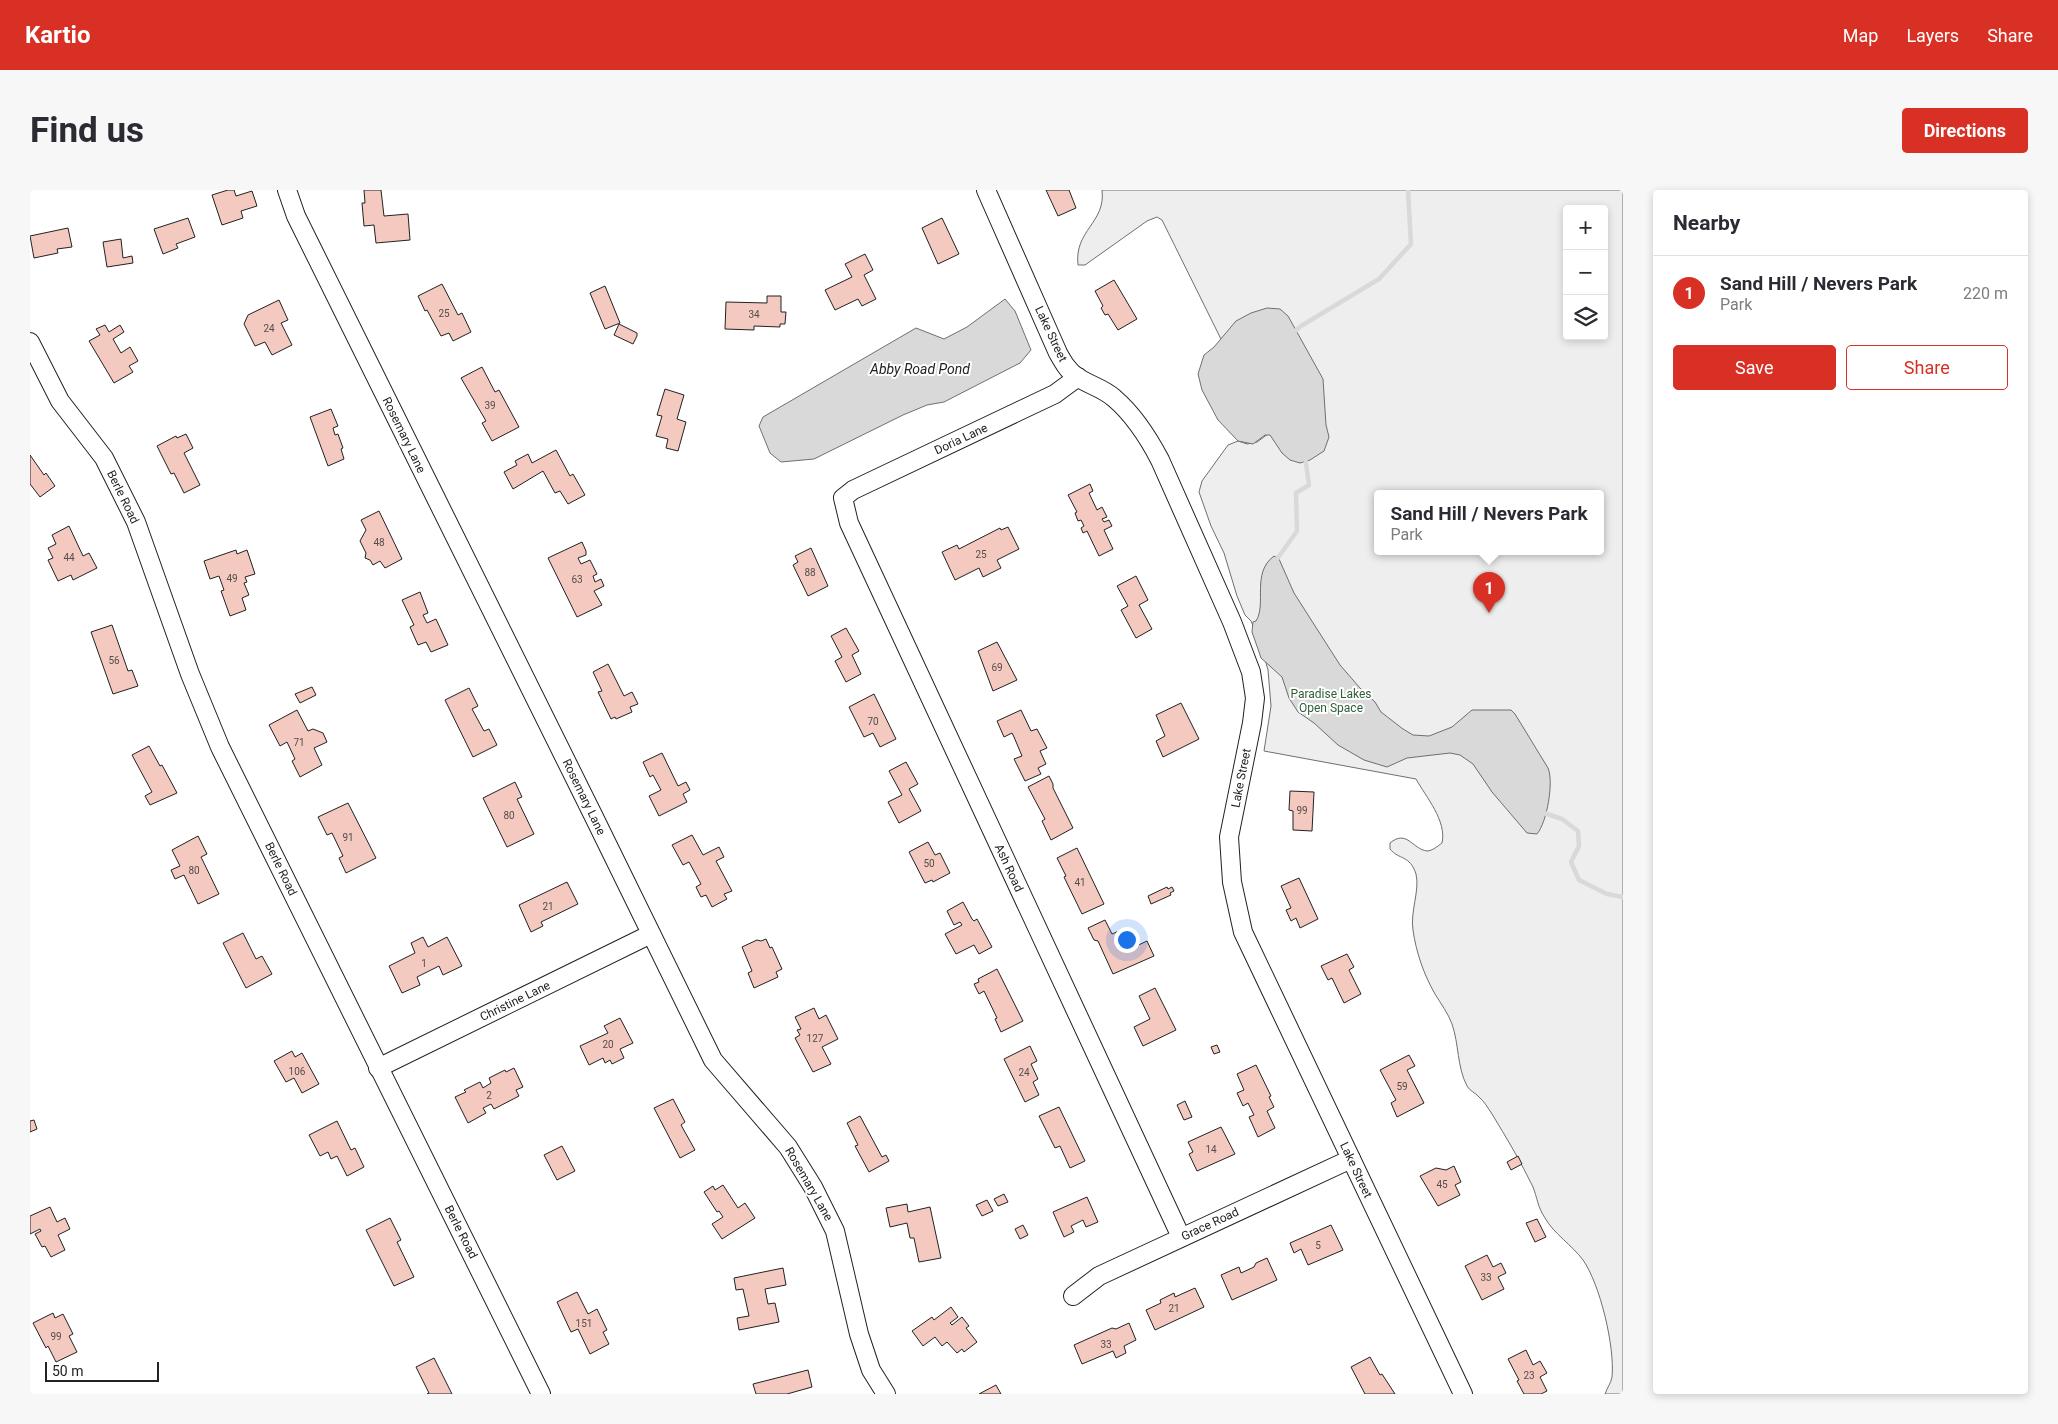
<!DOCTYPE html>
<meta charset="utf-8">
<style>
:root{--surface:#fff;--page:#f7f7f7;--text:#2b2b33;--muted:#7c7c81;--line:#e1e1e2;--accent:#d93025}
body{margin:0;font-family:Roboto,sans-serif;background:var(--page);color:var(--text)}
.controls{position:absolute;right:15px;top:15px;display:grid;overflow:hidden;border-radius:5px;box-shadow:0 2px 8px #0003}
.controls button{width:45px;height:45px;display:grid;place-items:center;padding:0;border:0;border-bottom:1px solid var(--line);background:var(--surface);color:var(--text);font:25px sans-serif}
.scale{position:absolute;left:15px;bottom:12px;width:114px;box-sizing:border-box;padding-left:5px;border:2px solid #222;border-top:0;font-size:14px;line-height:18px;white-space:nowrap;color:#222;-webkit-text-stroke:4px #fff;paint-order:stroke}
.you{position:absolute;left:1096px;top:749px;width:18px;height:18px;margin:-12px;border:4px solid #fff;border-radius:50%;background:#1a73e8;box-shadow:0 0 0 8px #1a73e833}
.badge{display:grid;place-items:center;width:32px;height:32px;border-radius:50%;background:var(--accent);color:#fff;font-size:16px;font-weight:700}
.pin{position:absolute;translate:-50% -41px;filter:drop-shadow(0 1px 2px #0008)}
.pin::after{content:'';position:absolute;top:26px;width:18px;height:15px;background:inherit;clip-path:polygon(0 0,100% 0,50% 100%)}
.popup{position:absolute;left:1344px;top:300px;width:230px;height:65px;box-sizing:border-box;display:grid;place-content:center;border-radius:5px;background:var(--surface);filter:drop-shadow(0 1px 4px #0005);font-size:16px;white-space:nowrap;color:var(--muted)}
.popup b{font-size:19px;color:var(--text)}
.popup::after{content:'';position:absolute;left:50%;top:100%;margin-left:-10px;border:10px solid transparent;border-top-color:var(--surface)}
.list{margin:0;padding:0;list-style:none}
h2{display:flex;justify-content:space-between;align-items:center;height:65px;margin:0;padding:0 20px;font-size:21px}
h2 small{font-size:16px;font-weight:400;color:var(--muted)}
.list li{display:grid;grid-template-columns:32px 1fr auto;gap:15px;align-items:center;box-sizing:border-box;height:75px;padding:0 20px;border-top:1px solid var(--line)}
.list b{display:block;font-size:19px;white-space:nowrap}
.list p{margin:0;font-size:16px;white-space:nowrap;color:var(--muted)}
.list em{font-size:16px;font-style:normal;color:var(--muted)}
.actions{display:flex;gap:10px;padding:15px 20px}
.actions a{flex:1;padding:11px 0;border:1px solid var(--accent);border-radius:5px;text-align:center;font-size:18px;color:var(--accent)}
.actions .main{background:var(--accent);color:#fff}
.icon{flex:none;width:28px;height:28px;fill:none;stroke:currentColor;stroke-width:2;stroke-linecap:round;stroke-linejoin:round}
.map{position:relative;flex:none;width:1593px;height:1204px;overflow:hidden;border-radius:5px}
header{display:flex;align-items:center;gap:30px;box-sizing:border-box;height:70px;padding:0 25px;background:var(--accent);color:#fff}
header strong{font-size:24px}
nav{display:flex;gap:28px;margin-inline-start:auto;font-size:18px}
.intro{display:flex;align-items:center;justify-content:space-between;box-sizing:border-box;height:120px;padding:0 30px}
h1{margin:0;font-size:35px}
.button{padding:12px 22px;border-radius:5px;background:var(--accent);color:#fff;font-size:18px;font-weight:700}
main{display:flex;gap:30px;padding:0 30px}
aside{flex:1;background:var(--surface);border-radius:5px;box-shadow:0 2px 8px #0003}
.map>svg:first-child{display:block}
.green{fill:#eee;stroke:#6f6f6f;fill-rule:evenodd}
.water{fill:#d9d9d9;stroke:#6f6f6f}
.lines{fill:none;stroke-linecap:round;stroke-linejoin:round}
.stream{stroke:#d9d9d9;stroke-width:4.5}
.building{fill:#f3c9c0;stroke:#222}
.minor-casing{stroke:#222;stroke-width:20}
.minor{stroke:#fff;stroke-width:18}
.labels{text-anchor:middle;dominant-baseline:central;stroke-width:4;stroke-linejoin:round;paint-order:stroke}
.number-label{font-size:10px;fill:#564c4a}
.street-label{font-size:12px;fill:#222;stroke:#fff}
.park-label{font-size:12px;fill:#2f5e38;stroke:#fff}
.water-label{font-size:14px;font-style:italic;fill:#222;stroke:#fff}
</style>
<header>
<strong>Kartio</strong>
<nav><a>Map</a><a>Layers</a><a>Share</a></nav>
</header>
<div class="intro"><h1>Find us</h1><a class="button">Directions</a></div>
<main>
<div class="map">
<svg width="1593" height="1204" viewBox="0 0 1593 1204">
<rect width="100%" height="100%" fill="#fff"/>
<path class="green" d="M1072 0H1593V1204H1575C1577 1198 1581 1193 1582 1187 1585 1157 1570 1094 1553 1070 1542 1055 1524 1044 1515 1028 1508 1018 1507 1007 1503 997 1491 972 1476 947 1462 924 1458 918 1454 911 1448 906 1444 902 1440 901 1437 896 1427 877 1429 854 1422 834 1418 823 1411 814 1405 804 1394 785 1386 762 1383 740 1380 722 1390 700 1386 684 1380 665 1369 670 1360 659V653C1377 639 1382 659 1397 661 1402 661 1408 656 1412 653 1417 631 1396 607 1386 589L1234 561 1241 516 1238 480 1230 452 1221 431 1215 425 1207 406 1194 363 1181 336 1169 302 1172 291 1198 255 1208 251 1217 254 1227 252 1238 244 1132 30 1127 27 1117 31 1055 75H1048C1044 40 1076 33 1072 0ZM1537 19H1574V146H1537ZM1348 304H1570V362H1348Z"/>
<g class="water">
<path d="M975 109 985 121 1001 160 990 173 914 212 897 215 873 225 784 269 751 272 740 263 729 236 733 227 886 138 914 149 937 137Z"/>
<path d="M1237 118 1250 119 1258 126 1293 189 1296 235 1299 247 1294 261 1280 270 1270 273 1260 270 1252 263 1240 245H1235L1223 254 1208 251 1188 230 1172 200 1168 184 1174 165 1184 157 1206 131 1221 123Z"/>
<path d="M1244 366 1249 369 1264 403 1310 475 1330 498 1345 512 1351 522 1373 539 1383 545 1399 546 1422 537 1442 520H1481L1485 524 1518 578C1524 592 1517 632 1507 644L1497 643 1462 602 1443 574 1430 565 1420 563 1377 568 1357 577 1334 570 1308 555 1284 533 1268 522 1259 508 1252 487 1231 468 1229 462 1222 442 1223 432 1226 431C1237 414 1221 383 1244 366Z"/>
</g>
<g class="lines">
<g class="stream">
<path d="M1263 143 1271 136 1349 89 1381 54 1378 0"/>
<path d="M1245 372 1267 341 1266 303 1279 295 1275 266"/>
<path d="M1511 622 1532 629 1548 641 1549 656 1541 672 1549 690 1577 704 1593 707"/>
</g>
</g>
<g class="building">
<path d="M198 0H204L206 6 222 1 227 16 211 21 213 28 192 35 182 5Z"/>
<path d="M334 0H351L354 26 378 24 380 50 346 53 344 35 334 36 332 13H335Z"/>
<path d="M1016 0H1039L1046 18 1028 26Z"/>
<path d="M158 28 165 47 146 54 148 58 133 64 124 39Z"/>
<path d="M912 28 929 64 908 74 892 38Z"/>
<path d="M38 38 42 57 27 59 28 63 4 68 0 46Z"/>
<path d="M91 49 93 68 102 66 103 73 77 77 73 52Z"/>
<path d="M835 64 843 80 834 85 846 109 832 116 828 109 805 120 795 100 822 87 815 74Z"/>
<path d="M1084 90 1107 129 1088 140 1078 124 1075 125 1071 118 1073 116 1065 101Z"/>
<path d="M412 94 428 125 432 123 441 142 423 151 419 143 411 146 397 120 395 121 388 106Z"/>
<path d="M575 96 590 133 575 139 560 103Z"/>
<path d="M737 106H751V122H756L755 134H750V137L724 136V140L695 139 696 112 737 113Z"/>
<path d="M249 110 258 130 251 133 262 155 242 165 235 152 225 156 214 134 218 125Z"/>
<path d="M589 134 607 143V146L603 154 584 145Z"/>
<path d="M75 135 79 142 90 135 94 142 83 149 91 163 100 157 108 171 99 176 103 182 84 193 59 151 70 145 66 139Z"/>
<path d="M452 177 465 202 469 200 489 237 462 251 452 233 456 231 431 188Z"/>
<path d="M635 199 654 205 647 229 656 232 648 261 636 258 638 249 626 246 632 226 627 225Z"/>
<path d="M301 219 308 236 303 238 305 245 308 244 313 258 311 259 314 269 298 276 280 227Z"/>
<path d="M156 244 163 258 154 263 170 295 154 303 144 283 141 284 127 256 146 246 147 248Z"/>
<path d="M526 260 540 286 543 284 555 305 538 314 530 301 525 303 513 281 483 299 474 282 487 275 485 271 498 264 502 273Z"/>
<path d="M0 265 14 285 16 283 25 296 10 307 0 294Z"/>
<path d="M1060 294 1063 301 1059 303 1067 320 1072 317 1077 327 1072 329 1074 332 1079 330 1082 336 1074 340 1083 359 1069 366 1057 341 1053 343 1051 338 1054 336 1051 330 1048 331 1045 323 1047 322 1038 305Z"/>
<path d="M349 321 372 369 355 378 350 371 343 375 340 370 335 368 336 363 330 351 336 340 331 330Z"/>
<path d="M39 336 53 366 59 363 67 378 43 390 41 385 28 391 18 370 23 368 18 358 26 354 22 345Z"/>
<path d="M978 337 989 359 967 370 971 378 953 387 949 378 925 390 912 362 927 355 929 359 970 338 971 340Z"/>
<path d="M552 352 556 361V365L548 368 551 374 560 370 567 384 563 386 565 392 571 389 574 396 564 401 572 415 547 427 518 368Z"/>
<path d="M781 358 798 396 778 406 763 375 768 372 765 366Z"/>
<path d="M206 360 207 364 217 360 225 384 215 387 217 392 214 393 219 405 212 408 216 420 200 426 191 401 194 400 189 386 180 389 174 371Z"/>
<path d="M1106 386 1118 410 1109 415 1122 439 1106 448 1091 420 1098 416 1087 396Z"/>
<path d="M390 402 398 423 393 425 397 433 406 429 418 455 401 462 396 452 388 455 380 437 384 435 372 410Z"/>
<path d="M82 435 98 481 102 480 108 496 83 504 61 442Z"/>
<path d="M816 438 829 461 822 465 831 484 816 492 805 471 812 467 801 446Z"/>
<path d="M967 452 987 490 963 501 948 461Z"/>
<path d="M578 474 594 506 602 502 608 514 600 517 602 522 586 529 585 527 581 529 568 502 572 501 563 482Z"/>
<path d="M282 497 286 505 270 513 265 504Z"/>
<path d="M439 498 448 516 442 519 454 541 459 539 467 555 443 567 415 510Z"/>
<path d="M844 504 866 549 850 557 843 543 834 547 819 517Z"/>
<path d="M1151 513 1169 549 1133 567 1126 551 1135 546 1126 525Z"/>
<path d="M267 520 278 541 283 539 293 543 297 552 284 558 292 575 270 587 262 571 265 569 257 552 250 556 239 535Z"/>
<path d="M991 520 1001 541 1007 539 1017 558 1010 561 1016 574 1008 578 1011 584 995 591 984 569 992 566 984 547 982 543 974 547 967 531Z"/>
<path d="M119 556 130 576 132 575 147 603 120 615 115 606 122 602 102 565Z"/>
<path d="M632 563 648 596 656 592 660 600 653 604 657 612 629 626 619 606 631 600 623 585 620 587 613 572Z"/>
<path d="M876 572 888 594 879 599 891 621 869 633 858 612 872 605 859 581Z"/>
<path d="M1019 586 1023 594V598L1043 638 1021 650 1012 631 1015 629 998 597Z"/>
<path d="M485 592 492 607 487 609 504 644 477 657 453 608Z"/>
<path d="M1260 601 1284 602 1282 641 1263 640V621L1259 620Z"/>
<path d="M318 613 346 668 316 683 309 668 313 666 302 643 297 645 288 627Z"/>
<path d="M662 645 673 665 689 657 694 667 686 671 702 701 694 704 697 709 682 717 676 705 671 707 666 697 671 694 659 672 653 675 642 655Z"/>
<path d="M168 646 177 664 171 667 189 704 168 714 154 685 145 689 141 680 150 676 142 660Z"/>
<path d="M898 652 905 665 910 663 920 683 903 692 902 690 895 693 879 662Z"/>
<path d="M1047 658 1074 714 1052 724 1034 687 1036 686 1027 668Z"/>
<path d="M1269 688 1288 729 1270 738 1266 728 1261 731 1256 720 1261 718 1251 696Z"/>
<path d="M537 692 548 714 511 732 513 736 501 742 489 715Z"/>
<path d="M1137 697 1138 699 1142 697 1144 701 1140 703 1141 705 1121 714 1118 706Z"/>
<path d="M933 712 942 729 944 731 947 729 962 757 949 764 944 755 926 764 915 744 932 735 930 732 924 735 917 721Z"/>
<path d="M1075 730 1082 744 1091 740 1100 759 1117 751 1124 766 1083 784 1068 751 1064 750 1058 738Z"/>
<path d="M213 743 226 769 232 766 242 784 216 798 193 753Z"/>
<path d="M393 747 398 757 417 747 432 776 413 785 409 776 387 787 390 795 372 803 359 776 385 763 381 753Z"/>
<path d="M736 749 740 758 742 757 752 779 746 782 748 787 724 798 718 783 722 781 712 757 727 750 731 751Z"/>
<path d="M1317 764 1324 777 1319 780 1331 804 1314 813 1302 788 1298 790 1291 776Z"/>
<path d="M967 779 993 831 971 842 965 829 967 828 954 801 949 804 944 794 949 792 948 789Z"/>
<path d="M1125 798 1146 840 1113 856 1104 837 1120 829 1109 806Z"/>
<path d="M784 818 789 829 796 825 808 849 792 857 801 874 783 882 765 848 770 845 767 840 771 839 765 827Z"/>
<path d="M590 828 603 853 590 859 594 868 582 874 580 870 575 873 573 868 559 875 550 856 578 843 574 836Z"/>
<path d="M1187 855 1190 862 1184 864 1181 857Z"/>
<path d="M1000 856 1007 871 1001 874 1008 889 1003 892 1009 905 995 912 974 869Z"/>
<path d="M262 861 265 867 272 863 289 894 272 903 264 888 256 892 244 871Z"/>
<path d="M1379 865 1385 876 1377 880 1394 913 1367 927 1361 913 1366 910 1350 880Z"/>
<path d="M1226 875 1241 906 1239 907 1244 917 1237 921 1245 938 1228 947 1219 927 1224 925 1218 913 1213 916 1207 903 1214 900 1207 884Z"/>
<path d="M484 878 493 897 486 900 489 906 464 919 461 914 453 918 456 923 438 933 425 907 436 902 434 900 450 892 453 898 461 893 459 888 475 880 476 882Z"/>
<path d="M643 909 655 932 651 935 665 960 650 968 624 918Z"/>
<path d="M1155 911 1162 927 1154 930 1147 915Z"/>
<path d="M1029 917 1055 971 1040 978 1030 956 1025 958 1009 926Z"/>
<path d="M830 926 852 967 856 965 859 971 839 982 825 956 828 955 817 933Z"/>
<path d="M4 930 7 939 0 942V931Z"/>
<path d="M307 931 321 960 325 958 334 977 317 986 307 966 301 969 298 962 290 966 279 945Z"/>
<path d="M1191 937 1205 964 1167 981 1159 964 1163 962 1158 952Z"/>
<path d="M532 956 545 981 527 990 514 965Z"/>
<path d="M1488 966 1492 974 1481 980 1477 972Z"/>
<path d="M1424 976 1431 992 1425 995 1430 1005 1408 1016 1390 986 1406 978 1416 980Z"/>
<path d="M693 995 708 1018 715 1013 725 1028 692 1049 682 1034 693 1027 689 1021 687 1022 674 1002 683 996 685 1000Z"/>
<path d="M974 1004 978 1012 968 1016 964 1009Z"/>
<path d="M1057 1007 1068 1032 1056 1037 1053 1030 1041 1036 1044 1042 1034 1047 1023 1022Z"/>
<path d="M957 1010 963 1021 952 1026 946 1015Z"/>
<path d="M877 1014 878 1022 900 1017 911 1068 889 1072 884 1048H880L877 1033 860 1037 856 1018Z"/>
<path d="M20 1017 27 1032 35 1028 40 1039 28 1045 35 1060 21 1067 15 1056 12 1057 5 1044 11 1041 10 1039 0 1044V1026Z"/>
<path d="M360 1028 371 1050 367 1052 384 1087 364 1096 336 1040Z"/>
<path d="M1507 1029 1516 1047 1505 1052 1496 1033Z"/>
<path d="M993 1035 998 1045 990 1049 985 1039Z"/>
<path d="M1301 1035 1313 1060 1278 1075 1271 1059 1264 1063 1260 1053Z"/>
<path d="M1457 1065 1463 1077 1471 1073 1476 1083 1468 1087 1474 1099 1452 1110 1435 1076Z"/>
<path d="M1237 1068 1247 1090 1202 1110 1191 1085 1209 1077 1211 1083 1224 1077 1226 1073Z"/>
<path d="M753 1078 756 1095 735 1099 738 1114 745 1113 749 1132 709 1140 707 1128 719 1126 713 1099 706 1100 704 1088Z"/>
<path d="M1165 1098 1174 1117 1125 1140 1116 1120 1131 1113 1130 1110 1144 1103 1145 1107Z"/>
<path d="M547 1102 558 1124 567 1119 577 1140 573 1142 579 1154 560 1164 548 1139 541 1142 527 1112Z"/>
<path d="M921 1117 928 1127 920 1133 922 1135 932 1127 939 1136 936 1138 947 1152 934 1162 932 1159 927 1163 917 1152 912 1156 905 1147 893 1156 882 1141 902 1127 904 1130Z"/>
<path d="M23 1123 25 1128 33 1124 43 1144 39 1146 47 1162 26 1172 18 1156 16 1158 3 1133Z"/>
<path d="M1099 1133 1106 1150 1094 1156 1096 1163 1086 1168 1083 1161 1052 1174 1044 1155 1082 1138 1086 1139Z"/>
<path d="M1496 1160 1503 1175 1510 1171 1517 1183 1510 1187 1517 1201 1511 1204H1494L1487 1191 1489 1190 1478 1169Z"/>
<path d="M1340 1167 1350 1185 1352 1184 1365 1204H1335L1321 1177Z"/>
<path d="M404 1168 422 1204H397L399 1203 386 1177Z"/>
<path d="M778 1180 782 1197 757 1204H726L723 1194Z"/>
<path d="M966 1195 971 1204H949Z"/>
</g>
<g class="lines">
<g class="minor-casing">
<g id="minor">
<path d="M257 0 266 26 564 627 683 870 758 957 783 997 805 1041 829 1144 841 1180 856 1204"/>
<path d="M956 0 1028 163C1033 172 1038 181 1047 187 1059 195 1073 198 1084 208 1104 225 1118 247 1130 270L1202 432 1221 482 1225 508 1222 533 1199 647 1202 692 1213 742 1433 1204"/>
<path d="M0 152 30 211 74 268 106 332 160 484 190 557 511 1204"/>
<path d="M1048 187 1025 204 823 300 813 308 819 333 1151 1047"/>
<path d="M348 878 621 744"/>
<path d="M1043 1106 1069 1086 1321 969"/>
</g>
</g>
<use href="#minor" class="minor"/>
</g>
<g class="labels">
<g class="number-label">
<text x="414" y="123">25</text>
<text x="724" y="124">34</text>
<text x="239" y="138">24</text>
<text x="460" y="215">39</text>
<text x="349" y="352">48</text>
<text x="951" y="364">25</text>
<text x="39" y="367">44</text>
<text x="780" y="382">88</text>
<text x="202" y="388">49</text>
<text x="547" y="389">63</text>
<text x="84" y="470">56</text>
<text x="967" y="477">69</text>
<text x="843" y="531">70</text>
<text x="269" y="552">71</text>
<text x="1272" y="620">99</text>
<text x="479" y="625">80</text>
<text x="318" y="647">91</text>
<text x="899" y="673">50</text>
<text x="164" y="680">80</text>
<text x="1050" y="692">41</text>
<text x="518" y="716">21</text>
<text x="394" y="773">1</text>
<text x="785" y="848">127</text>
<text x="578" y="854">20</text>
<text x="267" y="881">106</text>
<text x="994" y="882">24</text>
<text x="1372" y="896">59</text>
<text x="459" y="905">2</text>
<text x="1181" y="959">14</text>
<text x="1412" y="994">45</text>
<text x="1288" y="1055">5</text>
<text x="1456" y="1087">33</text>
<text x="1144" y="1118">21</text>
<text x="554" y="1133">151</text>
<text x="26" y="1146">99</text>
<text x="1076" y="1154">33</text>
<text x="1499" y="1185">23</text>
</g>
<g class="street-label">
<text transform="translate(1021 144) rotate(65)">Lake Street</text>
<text transform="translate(374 245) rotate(64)">Rosemary Lane</text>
<text transform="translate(931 249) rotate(-25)">Doria Lane</text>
<text transform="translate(93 307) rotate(64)">Berle Road</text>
<text transform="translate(1211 588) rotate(-79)">Lake Street</text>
<text transform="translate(554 607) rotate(64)">Rosemary Lane</text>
<text transform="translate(979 678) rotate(65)">Ash Road</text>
<text transform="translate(251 679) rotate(64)">Berle Road</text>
<text transform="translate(485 811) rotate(-26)">Christine Lane</text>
<text transform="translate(1326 980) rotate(65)">Lake Street</text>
<text transform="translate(779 994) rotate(60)">Rosemary Lane</text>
<text transform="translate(1180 1034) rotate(-25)">Grace Road</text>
<text transform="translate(431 1042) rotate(63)">Berle Road</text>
</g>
<g class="park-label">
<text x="1301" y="504">Paradise Lakes<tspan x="1301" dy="14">Open Space</tspan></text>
</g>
<g class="water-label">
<text x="890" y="179">Abby Road Pond</text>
</g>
</g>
</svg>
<div class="controls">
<button>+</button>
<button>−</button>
<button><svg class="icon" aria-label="layers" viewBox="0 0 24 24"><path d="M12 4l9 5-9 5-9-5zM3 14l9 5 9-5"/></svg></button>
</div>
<div class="scale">50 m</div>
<div class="you"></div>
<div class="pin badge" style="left:1459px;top:423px">1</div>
<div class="popup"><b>Sand Hill / Nevers Park</b>Park</div>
</div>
<aside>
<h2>Nearby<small></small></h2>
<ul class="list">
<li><span class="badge">1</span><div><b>Sand Hill / Nevers Park</b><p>Park</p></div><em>220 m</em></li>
</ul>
<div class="actions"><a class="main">Save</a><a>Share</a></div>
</aside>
</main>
